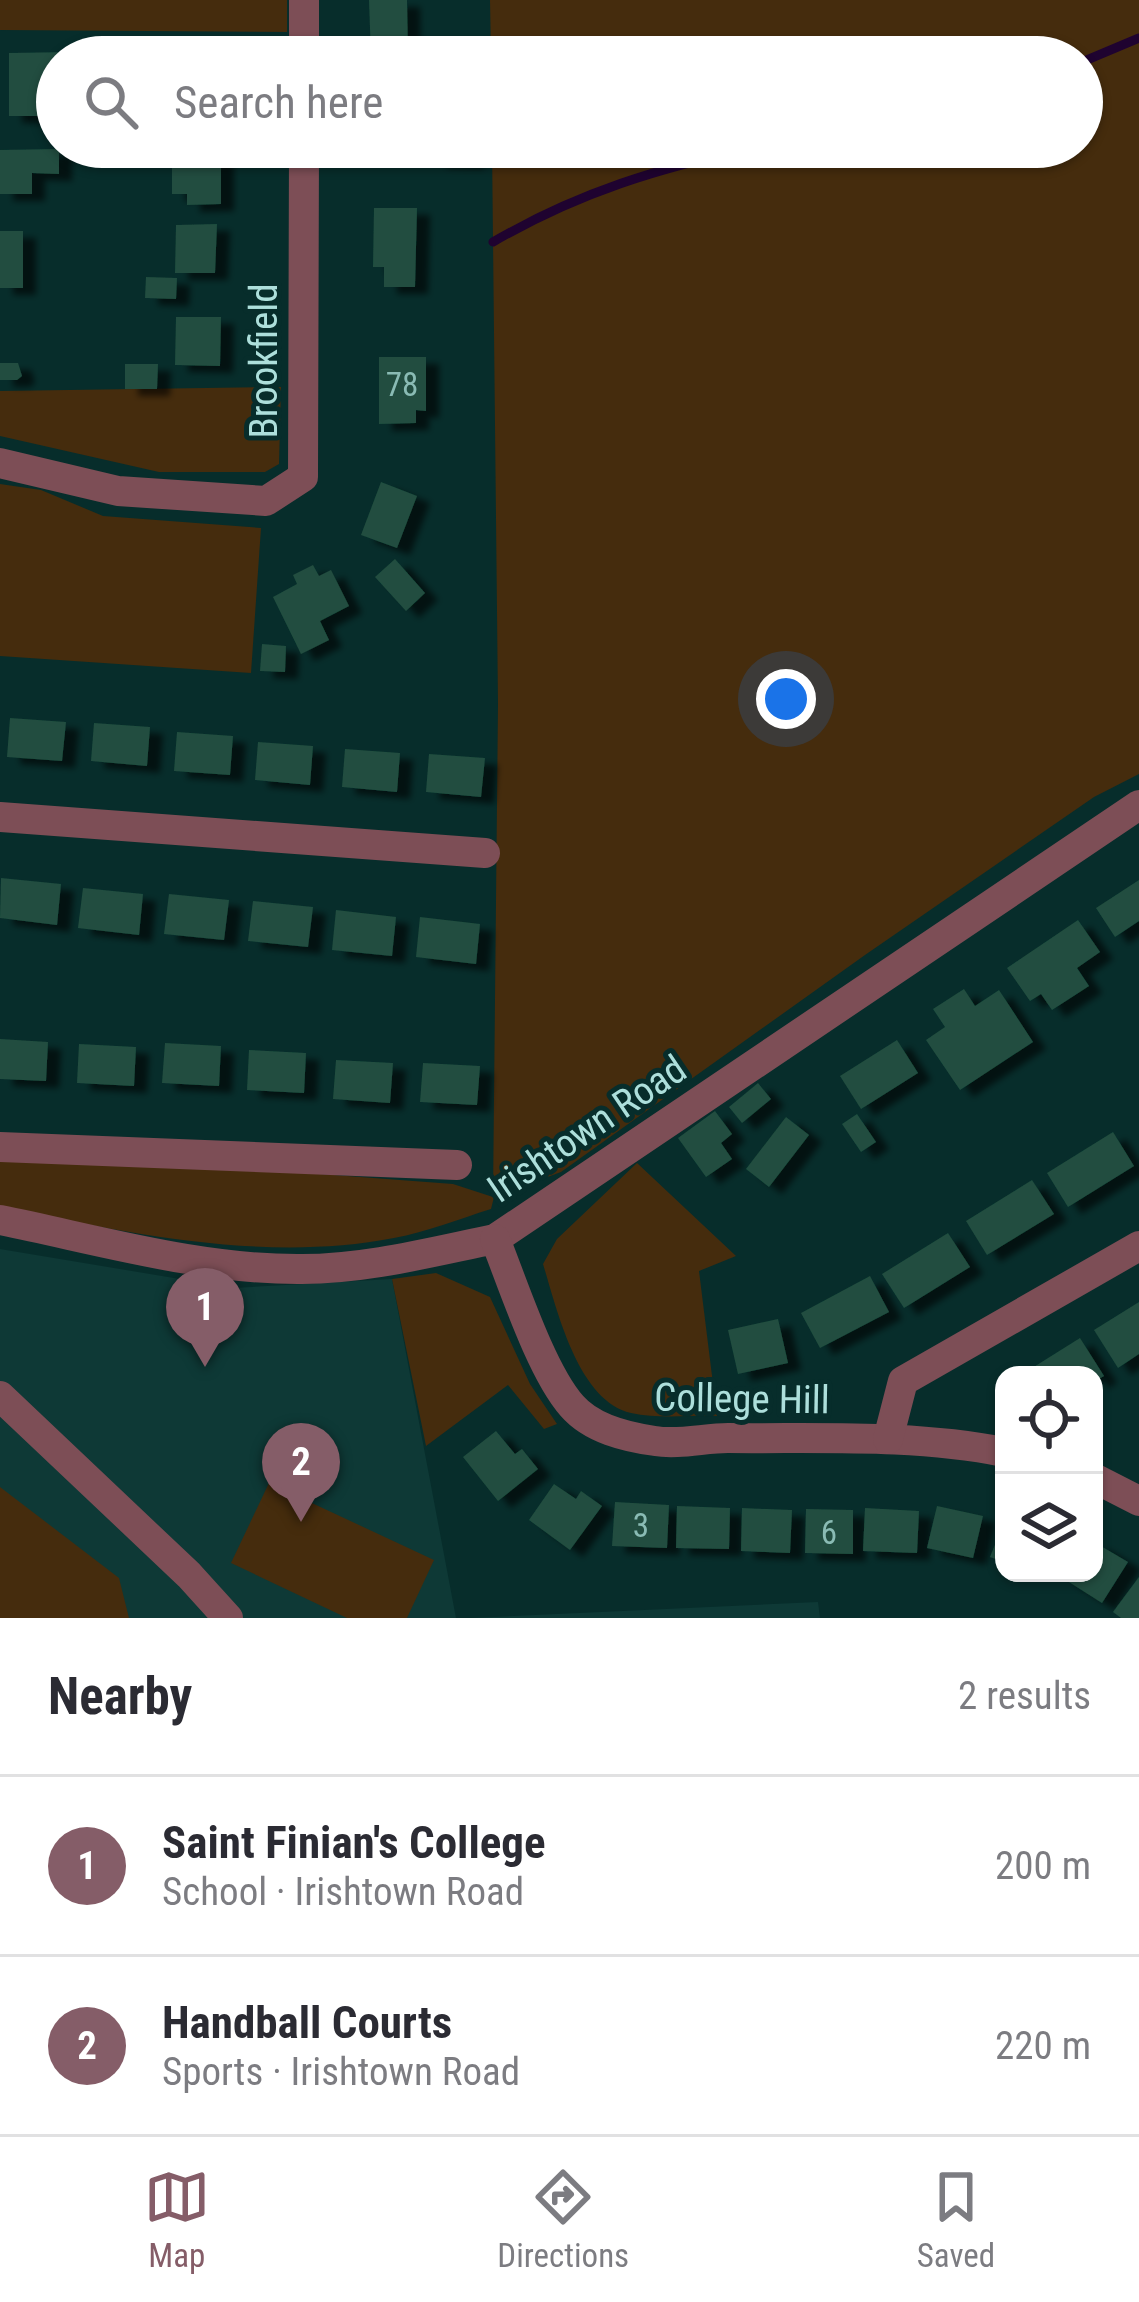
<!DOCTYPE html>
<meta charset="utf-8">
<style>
:root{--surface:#fff;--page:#f7f7f7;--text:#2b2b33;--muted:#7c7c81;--line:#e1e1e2;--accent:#855d68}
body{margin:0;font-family:"Roboto Condensed",sans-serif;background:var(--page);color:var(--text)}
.controls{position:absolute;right:36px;bottom:36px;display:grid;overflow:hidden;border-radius:24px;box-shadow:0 3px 9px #0004}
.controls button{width:108px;height:108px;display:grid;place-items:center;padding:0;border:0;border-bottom:3px solid var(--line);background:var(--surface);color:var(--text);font:60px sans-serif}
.you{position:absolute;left:786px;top:699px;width:42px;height:42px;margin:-30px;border:9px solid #fff;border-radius:50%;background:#1a73e8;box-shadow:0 0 0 18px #1a73e833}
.badge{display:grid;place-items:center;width:78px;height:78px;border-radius:50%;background:var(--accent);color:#fff;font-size:39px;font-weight:700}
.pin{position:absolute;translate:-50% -99px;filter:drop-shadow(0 3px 6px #0008)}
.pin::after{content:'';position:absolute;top:63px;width:42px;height:36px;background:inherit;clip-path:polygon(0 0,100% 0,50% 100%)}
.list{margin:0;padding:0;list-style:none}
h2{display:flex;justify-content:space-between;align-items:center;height:156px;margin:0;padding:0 48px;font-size:51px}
h2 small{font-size:39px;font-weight:400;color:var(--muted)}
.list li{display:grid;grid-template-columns:78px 1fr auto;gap:36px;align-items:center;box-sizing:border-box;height:180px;padding:0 48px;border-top:3px solid var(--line)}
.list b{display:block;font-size:45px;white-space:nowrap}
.list p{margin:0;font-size:39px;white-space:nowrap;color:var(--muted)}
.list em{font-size:39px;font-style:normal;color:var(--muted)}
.icon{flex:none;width:66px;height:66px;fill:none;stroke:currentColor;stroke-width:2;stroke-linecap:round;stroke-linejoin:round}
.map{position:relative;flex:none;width:1139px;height:1618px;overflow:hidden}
.search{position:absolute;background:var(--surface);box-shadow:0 3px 9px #0004;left:36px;right:36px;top:36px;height:132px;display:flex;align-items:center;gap:30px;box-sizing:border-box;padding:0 42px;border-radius:66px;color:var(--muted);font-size:45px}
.sheet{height:516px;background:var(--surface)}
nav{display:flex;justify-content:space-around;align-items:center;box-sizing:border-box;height:168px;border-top:3px solid var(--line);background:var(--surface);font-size:33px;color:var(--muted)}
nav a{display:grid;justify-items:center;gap:6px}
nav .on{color:var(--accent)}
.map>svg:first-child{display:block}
.built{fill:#0e3936}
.green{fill:#452c0d}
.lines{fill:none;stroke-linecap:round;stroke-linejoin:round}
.stream{stroke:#1f0330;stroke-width:9}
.building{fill:#204e3f;filter:url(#shadow)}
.minor{stroke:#7d4e56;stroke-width:30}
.labels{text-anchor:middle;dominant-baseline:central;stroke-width:10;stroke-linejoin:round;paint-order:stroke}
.number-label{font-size:33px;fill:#8abbb4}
.street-label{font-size:39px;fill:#addfdb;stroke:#072d2b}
</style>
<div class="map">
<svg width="1139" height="1618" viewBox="0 0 1139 1618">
<defs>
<filter id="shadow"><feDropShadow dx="13" dy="7" stdDeviation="3" flood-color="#0009"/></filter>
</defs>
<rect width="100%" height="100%" fill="#072d2b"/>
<g class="built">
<path d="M0 1249 234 1288 392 1279 456 1618H0Z"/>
<path d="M818 1602 820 1618H470Z"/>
</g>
<g class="green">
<path d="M0 0H287V32L0 30Z"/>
<path d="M490 0H1139V774L1094 797 865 955 561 1172 494 1197 491 1209C459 1219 427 1232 394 1238 265 1263 127 1233 0 1207V1150L453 1184 493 1197 498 704 492 147H1082V57H491Z"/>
<path d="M281 387 279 464 265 472H159L0 436V391Z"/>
<path d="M0 484 41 490 103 516 261 528 251 673 0 656Z"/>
<path d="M637 1163 736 1256 699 1271 717 1416C690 1415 658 1419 631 1413 578 1401 557 1310 543 1264L557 1239Z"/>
<path d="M436 1273 490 1297 530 1384 557 1424 544 1429 508 1385 426 1446 392 1279Z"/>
<path d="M269 1483 434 1560 407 1618H347L231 1563Z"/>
<path d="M0 1487 119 1578 129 1618H0Z"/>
</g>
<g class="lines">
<g class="stream">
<path d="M1082 62 1139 38"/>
<path d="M493 242C579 192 659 168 756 147"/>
</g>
</g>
<g class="building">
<path d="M369 0H407L408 57H371Z"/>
<rect x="173" y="45" width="47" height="12"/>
<path d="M70 52V57H57V72H53V116H9V53Z"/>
<path d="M172 147H221V204L187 205V194H172Z"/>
<path d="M434 147H471V162L434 161Z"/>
<path d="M59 149V174L32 173V194H0V150Z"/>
<path d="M374 208H417L415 287H384V267H373Z"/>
<path d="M217 224 215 273H175L176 225Z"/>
<rect x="0" y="231" width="23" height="57"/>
<path d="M146 277 177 278 176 299 145 298Z"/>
<path d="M176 317H221L220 366 175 365Z"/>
<path d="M379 357H426V411L416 410V423L379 424Z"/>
<path d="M0 363H18L22 376 17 380H0Z"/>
<path d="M125 364H158L157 389H125Z"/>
<path d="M381 482 417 496 397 548 361 535Z"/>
<path d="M395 559 425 593 406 611 375 577Z"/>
<path d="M313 565 319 576 331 570 349 606 320 621 329 640 301 654 273 597 297 584 293 575Z"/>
<path d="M262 644 286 646 285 672 260 671Z"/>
<path d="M10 718 66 722 62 761 7 757Z"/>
<path d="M94 723 150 727 147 766 91 761Z"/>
<path d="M177 732 233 736 230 775 174 771Z"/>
<path d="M258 742 313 746 310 785 255 780Z"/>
<path d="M345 749 400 753 397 792 342 787Z"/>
<path d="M429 754 485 758 481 797 426 792Z"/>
<path d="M1 878 61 884 57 925 0 918Z"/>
<path d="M1139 880V921L1115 937 1096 908Z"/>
<path d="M83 888 143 894 139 935 78 928Z"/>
<path d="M169 894 229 900 224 940 164 934Z"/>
<path d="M253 901 313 907 308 947 248 941Z"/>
<path d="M336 910 396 917 392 956 332 950Z"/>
<path d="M420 917 480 924 476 964 416 957Z"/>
<path d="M1078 920 1100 952 1077 968 1089 986 1052 1010 1041 994 1030 1001 1007 968Z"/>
<path d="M964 989 975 1006 999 990 1033 1042 960 1090 926 1040 945 1027 933 1009Z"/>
<path d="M0 1039 48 1042 46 1081 0 1079Z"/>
<path d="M897 1040 918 1073 861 1109 840 1076Z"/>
<path d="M165 1043 221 1046 219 1086 162 1083Z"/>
<path d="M79 1044 136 1047 134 1086 77 1083Z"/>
<path d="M249 1050 306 1053 304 1093 247 1090Z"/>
<path d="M336 1060 393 1063 390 1103 333 1099Z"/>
<path d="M423 1063 480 1066 477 1105 420 1102Z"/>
<path d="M758 1083 771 1099 742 1123 729 1107Z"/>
<path d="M715 1111 732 1134 721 1143 732 1159 706 1177 678 1138Z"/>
<path d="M857 1114 876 1142 861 1152 842 1124Z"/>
<path d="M786 1117 809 1135 769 1187 746 1169Z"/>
<path d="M1113 1132 1134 1166 1068 1207 1047 1173Z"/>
<path d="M1032 1180 1054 1214 987 1255 966 1221Z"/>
<path d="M948 1233 970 1267 904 1308 882 1274Z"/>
<path d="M870 1276 889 1312 820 1348 801 1313Z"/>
<path d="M1139 1302V1354L1118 1368 1094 1330Z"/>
<path d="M778 1319 788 1363 738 1374 728 1330Z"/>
<path d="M1080 1338 1104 1376 1094 1382V1375H1021Z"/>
<path d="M496 1431 515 1454 522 1449 538 1469 498 1501 463 1457Z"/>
<path d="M554 1484 576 1499 581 1491 602 1506 570 1550 529 1520Z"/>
<path d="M615 1502 669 1505 667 1548 612 1546Z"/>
<path d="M677 1506 730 1508 729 1549 676 1548Z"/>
<path d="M937 1506 983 1516 973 1558 927 1548Z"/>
<path d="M742 1508 792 1510 790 1553 741 1551Z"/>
<path d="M865 1508 919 1511 917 1553 863 1551Z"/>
<path d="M806 1509 853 1510V1554L805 1553Z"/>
<path d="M1004 1523V1562L990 1557Z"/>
<path d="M1094 1542 1128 1562 1102 1603 1061 1577 1064 1573H1094Z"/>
<path d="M1139 1577V1618H1121L1113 1612Z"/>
</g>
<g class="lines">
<g class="minor">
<path d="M304 57V0"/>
<path d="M0 463 118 491 266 501 303 477 304 147"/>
<path d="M0 817 485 853"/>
<path d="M0 1147 457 1165"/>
<path d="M0 1220C99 1240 201 1270 302 1269 367 1269 431 1252 495 1239L1139 805"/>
<path d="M495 1239C513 1284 541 1371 572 1406 592 1429 626 1437 655 1441 678 1445 705 1438 728 1438 820 1439 913 1434 1004 1452"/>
<path d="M0 1396 189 1575 228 1618"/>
<path d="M888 1439 903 1381 1139 1246"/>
<path d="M1094 1478 1139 1501"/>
</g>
</g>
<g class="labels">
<g class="number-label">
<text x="402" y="384">78</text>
<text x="641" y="1525">3</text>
<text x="829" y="1532">6</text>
</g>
<g class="street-label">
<text transform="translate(264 361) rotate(-90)">Brookfield</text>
<text transform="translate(587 1129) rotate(-34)">Irishtown Road</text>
<text transform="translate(742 1399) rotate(1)">College Hill</text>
</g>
</g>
</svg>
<div class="controls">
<button><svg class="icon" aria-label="locate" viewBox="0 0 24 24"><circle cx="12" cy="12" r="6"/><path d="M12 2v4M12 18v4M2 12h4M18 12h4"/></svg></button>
<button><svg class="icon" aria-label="layers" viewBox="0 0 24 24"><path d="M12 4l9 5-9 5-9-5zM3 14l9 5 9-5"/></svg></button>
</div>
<div class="you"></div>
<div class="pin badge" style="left:205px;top:1367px">1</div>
<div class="pin badge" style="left:301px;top:1522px">2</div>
<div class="search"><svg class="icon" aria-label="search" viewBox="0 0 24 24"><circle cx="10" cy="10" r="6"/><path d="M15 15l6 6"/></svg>Search here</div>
</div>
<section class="sheet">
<h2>Nearby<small>2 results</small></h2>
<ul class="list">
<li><span class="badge">1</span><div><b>Saint Finian's College</b><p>School · Irishtown Road</p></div><em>200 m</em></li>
<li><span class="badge">2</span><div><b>Handball Courts</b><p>Sports · Irishtown Road</p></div><em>220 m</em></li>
</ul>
</section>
<nav>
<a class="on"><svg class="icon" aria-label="map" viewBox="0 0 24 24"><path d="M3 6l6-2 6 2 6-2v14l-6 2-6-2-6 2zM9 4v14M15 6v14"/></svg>Map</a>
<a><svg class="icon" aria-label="directions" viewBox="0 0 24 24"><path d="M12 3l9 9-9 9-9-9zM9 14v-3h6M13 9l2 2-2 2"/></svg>Directions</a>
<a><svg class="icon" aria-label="saved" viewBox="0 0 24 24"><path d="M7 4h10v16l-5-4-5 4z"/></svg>Saved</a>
</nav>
